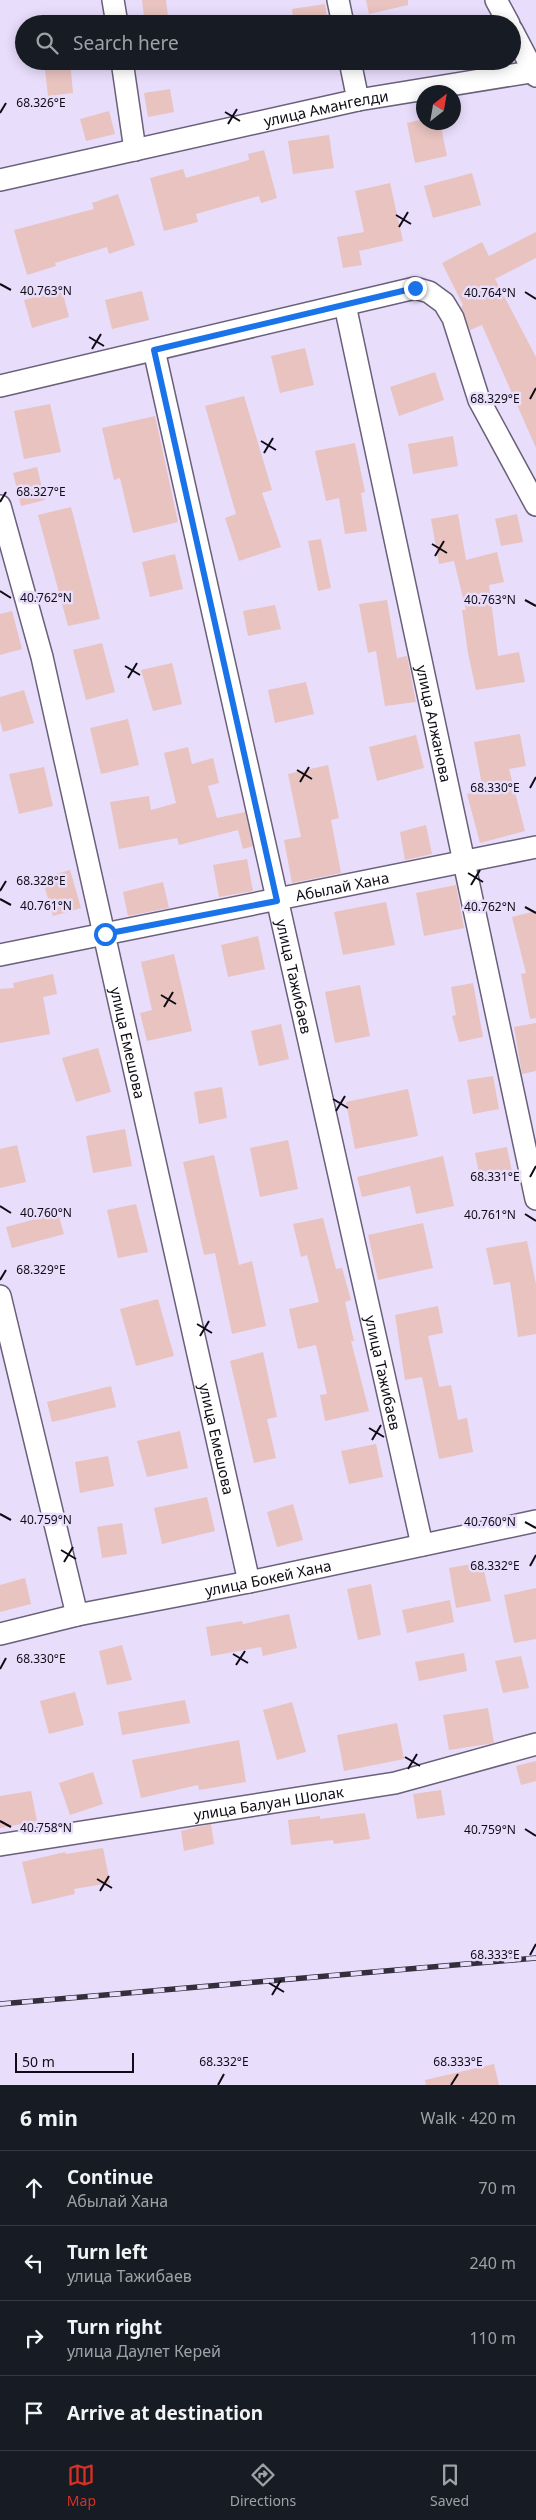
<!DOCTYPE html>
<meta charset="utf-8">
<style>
:root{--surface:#171b24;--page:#242831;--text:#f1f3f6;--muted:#9ea1a6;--line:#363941;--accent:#d93025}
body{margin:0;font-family:"Noto Sans",sans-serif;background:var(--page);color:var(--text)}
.compass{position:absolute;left:416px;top:85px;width:45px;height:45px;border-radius:50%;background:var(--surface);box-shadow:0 2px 12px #0003;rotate:31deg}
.scale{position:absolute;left:15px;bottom:12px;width:119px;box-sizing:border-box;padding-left:5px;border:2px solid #100c16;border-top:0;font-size:14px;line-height:18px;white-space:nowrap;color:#100c16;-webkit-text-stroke:4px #e8ddfb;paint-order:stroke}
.stop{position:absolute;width:15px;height:15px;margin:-11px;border:4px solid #1a73e8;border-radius:50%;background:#fff}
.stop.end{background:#1a73e8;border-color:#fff;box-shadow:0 1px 5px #0008}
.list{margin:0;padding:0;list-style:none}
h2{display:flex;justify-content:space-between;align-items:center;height:65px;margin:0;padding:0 20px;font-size:21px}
h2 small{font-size:16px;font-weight:400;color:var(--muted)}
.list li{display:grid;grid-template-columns:32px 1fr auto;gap:15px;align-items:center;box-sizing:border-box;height:75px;padding:0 20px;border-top:1px solid var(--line)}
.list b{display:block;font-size:19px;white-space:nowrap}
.list p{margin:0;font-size:16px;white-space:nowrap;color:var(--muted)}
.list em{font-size:16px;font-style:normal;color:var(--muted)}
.icon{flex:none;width:28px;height:28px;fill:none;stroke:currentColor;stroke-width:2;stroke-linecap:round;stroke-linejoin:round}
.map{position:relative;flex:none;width:536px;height:2085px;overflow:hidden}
.search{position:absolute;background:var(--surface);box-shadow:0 2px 12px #0003;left:15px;right:15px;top:15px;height:55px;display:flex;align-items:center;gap:12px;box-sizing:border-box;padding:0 18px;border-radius:28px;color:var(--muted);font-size:19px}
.sheet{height:365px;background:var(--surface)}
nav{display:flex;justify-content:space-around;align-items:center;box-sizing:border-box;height:70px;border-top:1px solid var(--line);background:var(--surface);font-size:14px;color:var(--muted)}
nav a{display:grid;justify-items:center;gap:2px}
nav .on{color:var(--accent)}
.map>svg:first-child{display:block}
.building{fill:#e8c3c0}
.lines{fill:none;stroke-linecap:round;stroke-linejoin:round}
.minor-casing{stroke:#6a607a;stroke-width:24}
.minor{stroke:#fff;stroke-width:21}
.rail-casing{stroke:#342f3d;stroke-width:5.5}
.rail{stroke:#e8ddfb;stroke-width:4;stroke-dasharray:11;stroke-linecap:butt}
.route{stroke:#1a73e8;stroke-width:6}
.ticks{fill:none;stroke:#100c16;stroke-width:2}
.labels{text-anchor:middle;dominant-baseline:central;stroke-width:5;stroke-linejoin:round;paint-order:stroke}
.street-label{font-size:15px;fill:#100c16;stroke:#e8ddfb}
.ticks-label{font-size:12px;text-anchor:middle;fill:#100c16;stroke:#e8ddfb;stroke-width:5;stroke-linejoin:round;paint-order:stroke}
</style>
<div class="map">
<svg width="536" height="2085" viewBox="0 0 536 2085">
<rect width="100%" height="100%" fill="#e8ddfb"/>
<g class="building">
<path d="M142 0H166L169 24H145Z"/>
<path d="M366 0H408V5L369 14Z"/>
<path d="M325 4 328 24H294L292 9Z"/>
<path d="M44 61H70L73 93 48 96Z"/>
<path d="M170 89 174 112 148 117 144 93Z"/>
<path d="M109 111 115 134 86 141 80 119Z"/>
<path d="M424 119V122H440L447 156 415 163 407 123Z"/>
<path d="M329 135 334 168 293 174 288 141Z"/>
<path d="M264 150 277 198 261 203 259 196 196 214 198 222 164 231 150 178 183 169 186 178 249 160 248 154Z"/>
<path d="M472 173 481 205 433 218 424 186Z"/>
<path d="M390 183 403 241 359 251 362 265 343 268 337 237 364 232 355 191Z"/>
<path d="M118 194 135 245 109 254 107 247 55 263 56 266 27 275 14 230 94 209 92 203Z"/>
<path d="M536 232V258L495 279 536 357V448L482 325 470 330 461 307 463 305 442 263 482 242 489 256Z"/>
<path d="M62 290 69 317 32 328 24 300Z"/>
<path d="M142 291 149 320 112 329 105 300Z"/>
<path d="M305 348 314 385 280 393 271 356Z"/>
<path d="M435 372 444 400 399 416 390 387Z"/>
<path d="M244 396 272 490 262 493 281 547 239 561 225 518 236 514 205 406Z"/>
<path d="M50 404 61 452 24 459 14 411Z"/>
<path d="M155 416 178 522 133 533 120 478 114 480 102 428Z"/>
<path d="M453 436 458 466 413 474 408 444Z"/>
<path d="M355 443 365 492 361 493 367 531 345 534 339 498 326 501 315 451Z"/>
<path d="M37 467 45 500 21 506 13 473Z"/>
<path d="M71 507 100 619 68 626 38 515Z"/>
<path d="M458 514 466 560 497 552 504 582 489 585 498 656 519 652 525 682 476 690 468 653 462 610H466L454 561 439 564 431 519Z"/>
<path d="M517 514 523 542 501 546 495 519Z"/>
<path d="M321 539 331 588 318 591 308 541Z"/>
<path d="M175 554 183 589 150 597 142 562Z"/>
<path d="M387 600 397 658 407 656 416 702 385 706 376 651 368 653 359 604Z"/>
<path d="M275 605 281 629 248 636 243 611Z"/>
<path d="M12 611 22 649 0 655V614Z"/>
<path d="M102 643 115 692 86 700 73 650Z"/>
<path d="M172 663 182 704 153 711 141 670Z"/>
<path d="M306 682 314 714 275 723 268 690Z"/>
<path d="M24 690 34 723 3 732 0 721V697Z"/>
<path d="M128 719 139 765 101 774 90 728Z"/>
<path d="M520 734 526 766 509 769 525 831 480 843 467 794 483 790 474 742Z"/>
<path d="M416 735 424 768 377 781 369 747Z"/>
<path d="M188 747 192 764 213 758 219 783 208 786 217 818 245 812 253 846 243 849 238 830 179 845 177 838 119 849 110 802 149 796 151 810 176 803 164 753Z"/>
<path d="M328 765 339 818 331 820 341 873 292 883 284 840 301 837 288 774Z"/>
<path d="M44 767 53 806 19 814 9 774Z"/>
<path d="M426 825 432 854 405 860 400 832Z"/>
<path d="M247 859 253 891 219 897 213 865Z"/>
<path d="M70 870 81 908 53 916 42 878Z"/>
<path d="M163 882 169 908 128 916 123 892Z"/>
<path d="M456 885 464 928 424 936 416 893Z"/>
<path d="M386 902 395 945 343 955 334 912Z"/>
<path d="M536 911V1018L530 1019 521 974 526 973 512 917Z"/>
<path d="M258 936 265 969 228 977 221 945Z"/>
<path d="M174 954 192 1031 147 1041 140 1013 152 1010 141 962Z"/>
<path d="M53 974 57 994 43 997 50 1034 0 1043V989L14 988 13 983Z"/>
<path d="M473 983 483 1037 459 1042 452 1016 456 1015 451 987Z"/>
<path d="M360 985 370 1036 335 1043 325 992Z"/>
<path d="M536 1023V1071L522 1074 514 1027Z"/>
<path d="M281 1024 289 1059 259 1066 251 1031Z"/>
<path d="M98 1048 111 1092 76 1102 62 1058Z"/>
<path d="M493 1076 499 1109 473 1114 467 1080Z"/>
<path d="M222 1087 227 1118 199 1124 194 1092Z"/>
<path d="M408 1089 418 1136 355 1149 346 1102Z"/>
<path d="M125 1129 132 1166 93 1173 86 1136Z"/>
<path d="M288 1140 298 1189 260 1197 250 1148Z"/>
<path d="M17 1145 26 1182 0 1188V1149Z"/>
<path d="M507 1147 512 1172 480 1178 475 1153Z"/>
<path d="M214 1155 239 1265 252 1261 266 1326 232 1334 215 1253 204 1255 183 1162Z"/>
<path d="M443 1156 454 1206 416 1214 410 1186 362 1197 357 1177Z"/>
<path d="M136 1204 148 1252 118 1258 107 1210Z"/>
<path d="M58 1213 64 1234 12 1248 6 1227Z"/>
<path d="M323 1218 336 1269 342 1268 351 1300 345 1302 354 1341H351L369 1411 325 1421 320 1395 327 1394 316 1345 298 1349 289 1309 319 1302 307 1255 301 1257 293 1224Z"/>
<path d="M423 1223 433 1268 378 1280 368 1235Z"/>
<path d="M527 1241 536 1284V1334L518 1337 510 1282 494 1285 486 1248Z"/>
<path d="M158 1299 174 1356 136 1366 120 1309Z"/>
<path d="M438 1306 443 1333 428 1336 439 1387 451 1385 458 1420 467 1418 473 1452 439 1459 422 1377 405 1380 395 1315Z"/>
<path d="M263 1352 277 1417 267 1419 276 1458 254 1463 230 1361Z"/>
<path d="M111 1386 116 1407 52 1422 47 1402Z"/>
<path d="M180 1431 188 1468 147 1477 137 1441Z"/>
<path d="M376 1444 383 1477 349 1484 341 1451Z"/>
<path d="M108 1456 114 1486 80 1493 75 1462Z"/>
<path d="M207 1497 215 1531 162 1544 154 1508Z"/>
<path d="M293 1504 303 1540 277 1547 267 1512Z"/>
<path d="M122 1523 127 1554 102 1558 97 1527Z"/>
<path d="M482 1562 491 1601 456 1608 449 1568Z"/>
<path d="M25 1578 31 1604 0 1612V1585Z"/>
<path d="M371 1584 381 1635 358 1640 347 1589Z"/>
<path d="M536 1588V1639L514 1643 504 1595Z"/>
<path d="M450 1600 454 1622 407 1633 402 1610Z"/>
<path d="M289 1614 297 1648 263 1656 261 1647 211 1656 206 1627 242 1621 243 1624Z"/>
<path d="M122 1645 132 1680 107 1685 99 1651Z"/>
<path d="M464 1653 467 1671 419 1681 415 1662Z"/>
<path d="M521 1656 529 1688 503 1693 495 1661Z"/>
<path d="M75 1692 84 1725 49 1734 40 1701Z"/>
<path d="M185 1700 190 1723 122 1735 118 1712Z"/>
<path d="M292 1702 306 1752 277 1760 263 1710Z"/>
<path d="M488 1708 494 1743 449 1750 443 1715Z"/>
<path d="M397 1723 404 1759 344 1771 337 1735Z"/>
<path d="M239 1740 246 1782 199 1790 198 1785 141 1798 132 1760Z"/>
<path d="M536 1761V1781L521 1785 516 1766Z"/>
<path d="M93 1772 103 1804 70 1815 59 1783Z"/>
<path d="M441 1790 445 1815 417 1819 413 1794Z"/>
<path d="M31 1791 37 1821 0 1828V1796Z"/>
<path d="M365 1813 370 1839 334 1844 333 1840 291 1845 288 1820 320 1816V1819Z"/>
<path d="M211 1824 214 1844 184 1851 181 1831Z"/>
<path d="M103 1848 110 1883 74 1889 75 1894 32 1904 22 1862 65 1852 66 1854Z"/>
<path d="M494 2064 499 2085H426L425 2080Z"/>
</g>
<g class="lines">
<g class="minor-casing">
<g id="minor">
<path d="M113 0 117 24"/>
<path d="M338 0 343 24"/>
<path d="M496 0 509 24"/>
<path d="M512 30 536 76"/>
<path d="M122 61 135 150"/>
<path d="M350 61 358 100"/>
<path id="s1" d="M0 180 358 100 536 71"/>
<path id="s2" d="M345 305 536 1199"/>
<path id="s3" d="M154 350 422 1545"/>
<path d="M0 386 415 288 429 292 444 303 453 318 479 400 536 505"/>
<path id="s4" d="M0 506 42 657 249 1582"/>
<path id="s5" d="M0 955 536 847"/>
<path d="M0 1296 77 1615"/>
<path id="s6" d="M0 1634 77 1615 249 1582 536 1521"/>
<path id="s7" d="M0 1845 395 1783 536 1744"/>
</g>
</g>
<use href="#minor" class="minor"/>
<g class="rail-casing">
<path id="rail" d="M0 2004 536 1958"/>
</g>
<use href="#rail" class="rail"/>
</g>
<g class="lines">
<path class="route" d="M105 934 277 901 154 350 415 288"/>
</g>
<path class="ticks" d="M225 112 240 121M0 113 6 103M228 124 237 109M396 215 411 224M399 227 408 212M0 284 11 290M525 292 536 299M89 337 104 346M92 349 101 334M530 399 536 388M261 441 276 450M264 453 273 438M0 502 6 492M432 544 447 553M435 556 444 541M0 591 11 598M525 600 536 606M125 666 140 675M128 678 137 663M297 770 312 779M300 782 309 767M530 788 536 777M468 873 483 882M471 885 480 870M0 891 6 881M0 899 11 905M525 907 536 913M161 995 176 1004M164 1007 173 992M333 1099 348 1108M336 1111 345 1096M530 1177 536 1166M0 1206 11 1213M525 1214 536 1221M0 1280 6 1270M197 1324 212 1333M200 1336 209 1321M369 1428 384 1437M372 1440 381 1425M0 1514 11 1520M525 1522 536 1528M61 1550 76 1559M64 1562 73 1547M530 1566 536 1555M233 1654 248 1663M236 1665 245 1651M0 1669 6 1658M405 1757 420 1766M408 1769 417 1754M0 1821 11 1827M525 1829 536 1836M97 1879 112 1888M100 1891 109 1876M530 1955 536 1944M269 1983 284 1992M272 1995 281 1980M218 2085 224 2074M451 2085 458 2074"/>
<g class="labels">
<g class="street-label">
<text stroke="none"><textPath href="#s1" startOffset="334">улица Амангелди</textPath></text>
<text stroke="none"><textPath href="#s2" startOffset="428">улица Алжанова</textPath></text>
<text stroke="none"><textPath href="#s5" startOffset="349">Абылай Хана</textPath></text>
<text stroke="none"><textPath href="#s3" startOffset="642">улица Тажибаев</textPath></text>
<text stroke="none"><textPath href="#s4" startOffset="552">улица Емешова</textPath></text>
<text stroke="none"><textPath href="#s3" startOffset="1048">улица Тажибаев</textPath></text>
<text stroke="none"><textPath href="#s4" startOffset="958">улица Емешова</textPath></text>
<text stroke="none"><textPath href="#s6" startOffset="274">улица Бокей Хана</textPath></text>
<text stroke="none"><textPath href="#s7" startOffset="272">улица Балуан Шолак</textPath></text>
</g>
</g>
<g class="ticks-label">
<text x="41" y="107">68.326°E</text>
<text x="46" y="295">40.763°N</text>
<text x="490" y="297">40.764°N</text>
<text x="495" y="403">68.329°E</text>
<text x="41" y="496">68.327°E</text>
<text x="46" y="602">40.762°N</text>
<text x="490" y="604">40.763°N</text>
<text x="495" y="792">68.330°E</text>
<text x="41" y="885">68.328°E</text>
<text x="46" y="910">40.761°N</text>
<text x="490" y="911">40.762°N</text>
<text x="495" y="1181">68.331°E</text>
<text x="46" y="1217">40.760°N</text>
<text x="490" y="1219">40.761°N</text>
<text x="41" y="1274">68.329°E</text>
<text x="46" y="1524">40.759°N</text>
<text x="490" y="1526">40.760°N</text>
<text x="495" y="1570">68.332°E</text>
<text x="41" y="1663">68.330°E</text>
<text x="46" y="1832">40.758°N</text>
<text x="490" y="1834">40.759°N</text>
<text x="495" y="1959">68.333°E</text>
<text x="224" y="2066">68.332°E</text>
<text x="458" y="2066">68.333°E</text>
</g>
</svg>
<svg class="compass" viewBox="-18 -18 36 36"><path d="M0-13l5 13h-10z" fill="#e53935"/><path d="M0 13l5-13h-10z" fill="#9ea1a6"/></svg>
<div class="scale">50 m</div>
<div class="stop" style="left:105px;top:934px"></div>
<div class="stop end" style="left:415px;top:288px"></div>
<div class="search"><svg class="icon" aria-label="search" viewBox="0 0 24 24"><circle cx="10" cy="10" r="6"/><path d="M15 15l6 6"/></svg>Search here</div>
</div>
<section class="sheet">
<h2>6 min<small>Walk · 420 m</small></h2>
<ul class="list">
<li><svg class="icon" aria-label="ahead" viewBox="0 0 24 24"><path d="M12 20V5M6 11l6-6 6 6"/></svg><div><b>Continue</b><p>Абылай Хана</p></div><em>70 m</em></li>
<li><svg class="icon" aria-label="left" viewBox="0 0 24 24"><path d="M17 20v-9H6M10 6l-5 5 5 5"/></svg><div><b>Turn left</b><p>улица Тажибаев</p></div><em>240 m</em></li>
<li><svg class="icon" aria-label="right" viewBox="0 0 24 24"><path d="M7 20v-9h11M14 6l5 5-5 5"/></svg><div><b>Turn right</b><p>улица Даулет Керей</p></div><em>110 m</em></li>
<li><svg class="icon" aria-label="arrive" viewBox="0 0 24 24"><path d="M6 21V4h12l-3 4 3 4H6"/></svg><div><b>Arrive at destination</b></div></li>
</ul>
</section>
<nav>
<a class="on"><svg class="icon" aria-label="map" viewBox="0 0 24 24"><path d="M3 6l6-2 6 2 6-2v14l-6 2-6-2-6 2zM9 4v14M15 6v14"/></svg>Map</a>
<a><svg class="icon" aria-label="directions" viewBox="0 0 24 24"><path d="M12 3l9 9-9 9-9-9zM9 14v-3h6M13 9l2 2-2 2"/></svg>Directions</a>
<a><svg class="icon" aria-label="saved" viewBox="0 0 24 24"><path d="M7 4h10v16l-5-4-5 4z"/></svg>Saved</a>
</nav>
